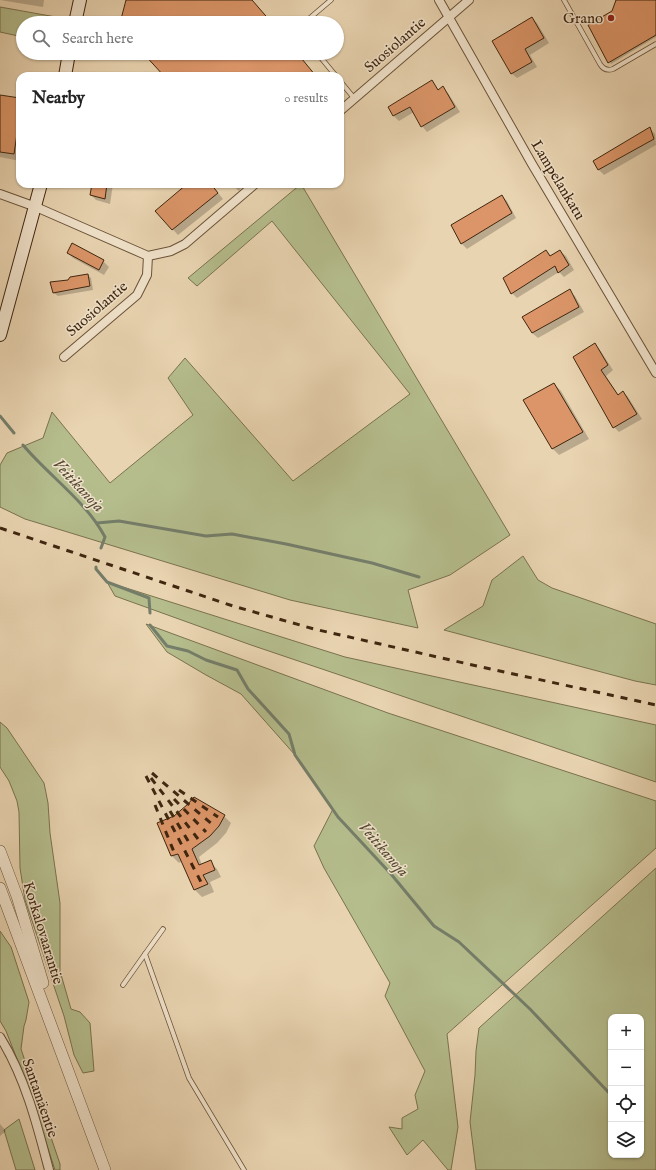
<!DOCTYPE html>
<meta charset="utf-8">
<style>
:root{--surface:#fff;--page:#f6f6f6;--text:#222;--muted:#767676;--line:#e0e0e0}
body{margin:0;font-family:"IM FELL English",serif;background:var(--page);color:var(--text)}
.controls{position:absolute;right:12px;bottom:12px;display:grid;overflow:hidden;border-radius:8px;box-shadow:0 1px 3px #0004}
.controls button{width:36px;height:36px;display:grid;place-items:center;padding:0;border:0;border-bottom:1px solid var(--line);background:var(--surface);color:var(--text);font:20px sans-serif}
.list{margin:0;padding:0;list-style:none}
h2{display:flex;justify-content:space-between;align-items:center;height:52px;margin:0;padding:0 16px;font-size:17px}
h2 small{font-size:13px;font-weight:400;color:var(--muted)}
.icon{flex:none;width:22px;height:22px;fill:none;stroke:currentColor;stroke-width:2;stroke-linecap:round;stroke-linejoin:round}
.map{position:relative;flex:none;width:656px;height:1170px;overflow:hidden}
.search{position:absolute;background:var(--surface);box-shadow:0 1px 3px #0004;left:16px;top:16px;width:328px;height:44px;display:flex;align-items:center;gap:10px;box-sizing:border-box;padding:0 14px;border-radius:22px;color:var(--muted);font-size:15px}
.panel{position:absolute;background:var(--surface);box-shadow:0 1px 3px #0004;left:16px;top:72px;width:328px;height:116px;border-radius:12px}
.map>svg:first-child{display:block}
.green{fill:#b5bd8d;stroke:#7a724e;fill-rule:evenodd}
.shadow{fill:#0003}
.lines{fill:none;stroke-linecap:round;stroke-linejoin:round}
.stream{stroke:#757e6a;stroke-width:3}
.building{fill:#db9568;stroke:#3f260f}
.service-casing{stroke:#6a5238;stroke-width:5.5}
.minor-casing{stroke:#6a5238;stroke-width:10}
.tertiary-casing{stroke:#6a5238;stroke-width:12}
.secondary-casing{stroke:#3f260f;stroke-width:14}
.service{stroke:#f1e3cc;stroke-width:4}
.minor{stroke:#f1e3cc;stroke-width:8}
.tertiary{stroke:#f1e3cc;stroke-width:11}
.secondary{stroke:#f1e3cc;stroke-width:12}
.rail{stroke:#3f260f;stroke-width:3;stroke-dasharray:7 7;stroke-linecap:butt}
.poi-dot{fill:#8f2418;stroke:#f1e3cc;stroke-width:1.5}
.labels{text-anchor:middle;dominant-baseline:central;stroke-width:3;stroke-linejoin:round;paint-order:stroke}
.poi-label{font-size:15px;fill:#3f260f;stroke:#f1e3cc;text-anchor:end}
.street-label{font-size:15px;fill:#3f260f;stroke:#f1e3cc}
.water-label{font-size:16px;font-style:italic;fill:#564b35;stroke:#f1e3cc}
</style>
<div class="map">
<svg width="656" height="1170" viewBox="0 0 656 1170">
<rect width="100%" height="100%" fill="#e9d4b1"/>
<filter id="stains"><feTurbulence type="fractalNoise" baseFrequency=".005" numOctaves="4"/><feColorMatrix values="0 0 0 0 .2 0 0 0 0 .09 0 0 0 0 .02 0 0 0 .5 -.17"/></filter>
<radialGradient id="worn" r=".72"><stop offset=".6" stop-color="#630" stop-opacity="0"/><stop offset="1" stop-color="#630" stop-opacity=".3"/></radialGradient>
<g class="green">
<path d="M0 7 56 17 54 23H23V37L0 32Z"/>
<path d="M301 184 510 535 450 575 408 590 418 628 290 600 25 519 0 507V465L7 453 43 438 52 412 110 483 193 415 168 378 185 358 293 481 410 394 272 221 197 286 188 278Z"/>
<path d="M523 556 538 580 552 588 656 624V685L635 681 444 630 483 606 492 580Z"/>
<path d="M107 582 345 657 656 725V782L251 645 115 596Z"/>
<path d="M146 624 388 713 656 801V848L447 1034 458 1127 451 1170H448L423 1140 407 1155 389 1127 402 1129V1118L418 1109 415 1095 425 1071 385 996 390 983 324 868 314 846 333 809 295 755 241 694 206 675 167 652Z"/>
<path d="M0 722 7 728 44 783 48 803 50 833 60 903V971L71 1009 80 1012 90 1023 94 1071 83 1073 74 1055 64 1016 25 900 20 868 19 812 17 801 9 781 0 767Z"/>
<path d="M656 868V1170H476L470 1122 475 1075 476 1051 479 1028ZM611 1017H641V1155H611Z"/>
<path d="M0 931 11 947 13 953 29 1002 26 1020 24 1026 21 1049 60 1164V1170H55L28 1087 6 1031 0 1021Z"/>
<path d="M19 1119 35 1170H16L4 1130Z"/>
</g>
<g class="shadow">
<path d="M0 0H44L43 7Z"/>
<path d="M616 0H656V37L611 64 589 26 613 12Z"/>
<path d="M532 18 537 23 549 43 530 55 537 67 517 78 511 73Z"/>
<path d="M432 82 439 90 443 88 448 93 460 112 427 132 422 126 414 112 399 121 394 116 389 107Z"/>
<path d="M0 96 20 99V161L0 157Z"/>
<path d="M650 129 655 134 656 145 604 175 599 170 594 161Z"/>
<path d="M93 184H113L110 204 96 200 91 195Z"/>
<path d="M166 184H173L171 187Z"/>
<path d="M189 184H211L223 199 178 235 156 211Z"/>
<path d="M231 184H244L239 191Z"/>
<path d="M502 196 507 201 516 218 467 249 462 244 452 225Z"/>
<path d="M73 245 103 261 109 267 104 275 73 258 68 253Z"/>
<path d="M546 251 551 256 560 251 566 256 574 270 564 277 559 272 517 298 512 293Z"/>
<path d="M88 275 91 278 93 290 58 296 54 293 51 283 69 281Z"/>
<path d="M569 291 575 296 584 312 538 338 532 333Z"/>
<path d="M595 345 600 350 613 370 606 376 619 396 623 392 628 397 642 419 619 432 614 427Z"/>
<path d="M554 384 561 391 589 439 559 455 552 448Z"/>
<path d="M224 816 231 823 226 833 217 843 199 857 202 865 210 862 217 869 221 877 210 882 214 892 202 897 195 890 182 861 179 863 172 856 158 823Z"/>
<path d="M0 1124 6 1131 0 1136Z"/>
</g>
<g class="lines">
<g class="stream">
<path d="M0 416 14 433"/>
<path d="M23 445C49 476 86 501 105 537L101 548"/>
<path d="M97 523 119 521 206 536 232 534 286 544 372 563 419 577"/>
<path d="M96 567V569L107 582 149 598 150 613"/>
<path d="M150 625 167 646 188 651 206 660 237 670 248 689 289 734 295 755 338 817 391 874 434 926 459 942 530 1009 611 1095"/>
</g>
</g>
<g class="building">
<path d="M126 0H252L272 23H120Z"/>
<path d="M616 0H656V35L608 63 588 25 612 11Z"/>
<path d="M532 17 544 38 525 49 532 62 511 74 492 41Z"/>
<path d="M143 53H297L316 76H164Z"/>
<path d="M432 80 438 90 443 86 455 107 421 127 410 107 393 116 388 107Z"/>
<path d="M0 95 20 98V114L14 154 0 152Z"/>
<path d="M650 127 654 139 598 170 593 161Z"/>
<path d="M92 184H107L105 199 90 195Z"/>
<path d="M187 184H211L218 193 172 230 155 211Z"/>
<path d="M502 195 512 213 461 244 451 225Z"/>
<path d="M72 243 104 260 99 270 67 253Z"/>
<path d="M546 250 550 256 560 250 569 265 558 273 555 266 511 294 503 278Z"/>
<path d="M88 274 90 286 53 293 50 282 68 280 70 277Z"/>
<path d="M570 289 579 307 532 333 522 317Z"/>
<path d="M595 343 608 365 601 370 618 395 623 391 637 414 613 428 573 357Z"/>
<path d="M554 383 583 432 552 449 523 400Z"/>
<path d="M194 797 225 815 219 826 210 836 192 849 199 865 211 860 215 870 203 875 208 884 194 890 178 854 171 856 157 823 174 816 188 804Z"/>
</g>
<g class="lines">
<g class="service-casing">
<g id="service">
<path d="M564 0 600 64C603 69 607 71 613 69L656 44"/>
<path d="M304 23 331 0"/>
<path d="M317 53 336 76"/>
<path d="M340 81 354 98"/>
<path d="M163 929 145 954 189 1078 244 1170"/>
<path d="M123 985 145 954"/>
</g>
</g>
<g class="minor-casing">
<g id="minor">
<path d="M439 0 532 164 656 373"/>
<path d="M340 111 469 0"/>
<path d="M0 194 36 207 148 256 171 251 185 244 255 184"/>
<path d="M64 357 137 295 147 275 148 256"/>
<path d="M0 1037C25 1077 37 1124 49 1170"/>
</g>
</g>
<g class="tertiary-casing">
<g id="tertiary">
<path d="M0 851 17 896 43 983"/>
<path d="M0 888 105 1170"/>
</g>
</g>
<g class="secondary-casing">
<g id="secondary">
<path d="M75 23 80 0"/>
<path d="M65 76 69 53"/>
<path d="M0 335 41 184"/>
</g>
</g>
<use href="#service" class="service"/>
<use href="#minor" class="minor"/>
<use href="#tertiary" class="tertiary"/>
<use href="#secondary" class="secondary"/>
<g class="rail">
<path d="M0 528 233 606 314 629 477 666 656 705"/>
<path d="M152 773 213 825"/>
<path d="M146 776 201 882"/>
<path d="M151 778 198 839"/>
<path d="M179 790 218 817"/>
<path d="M174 799 206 832"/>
<path d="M155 805 174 852"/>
<path d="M170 811 190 844"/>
</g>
</g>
<circle class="poi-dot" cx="611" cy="18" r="4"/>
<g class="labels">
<g class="poi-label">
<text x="603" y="18">Grano</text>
</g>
<g class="street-label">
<text transform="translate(395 45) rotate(-41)">Suosiolantie</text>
<text transform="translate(558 180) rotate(59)">Lampelankatu</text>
<text transform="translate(97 309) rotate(-41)">Suosiolantie</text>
<text transform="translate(43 933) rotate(73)">Korkalovaarantie</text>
<text transform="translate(40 1098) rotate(71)">Santamäentie</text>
</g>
<g class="water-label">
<text transform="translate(78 486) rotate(47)">Veitikanoja</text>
<text transform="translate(383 850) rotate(49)">Veitikanoja</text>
</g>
</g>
<rect width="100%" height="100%" filter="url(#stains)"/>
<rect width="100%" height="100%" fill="url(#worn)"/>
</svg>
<div class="controls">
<button>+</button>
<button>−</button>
<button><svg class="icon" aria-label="locate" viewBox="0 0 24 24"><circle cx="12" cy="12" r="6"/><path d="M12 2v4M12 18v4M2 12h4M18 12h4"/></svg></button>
<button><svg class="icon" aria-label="layers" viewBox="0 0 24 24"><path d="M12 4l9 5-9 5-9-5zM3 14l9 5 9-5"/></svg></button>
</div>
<div class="search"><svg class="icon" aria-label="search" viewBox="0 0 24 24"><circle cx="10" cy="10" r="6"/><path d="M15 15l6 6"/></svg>Search here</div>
<section class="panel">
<h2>Nearby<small>0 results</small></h2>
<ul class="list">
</ul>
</section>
</div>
